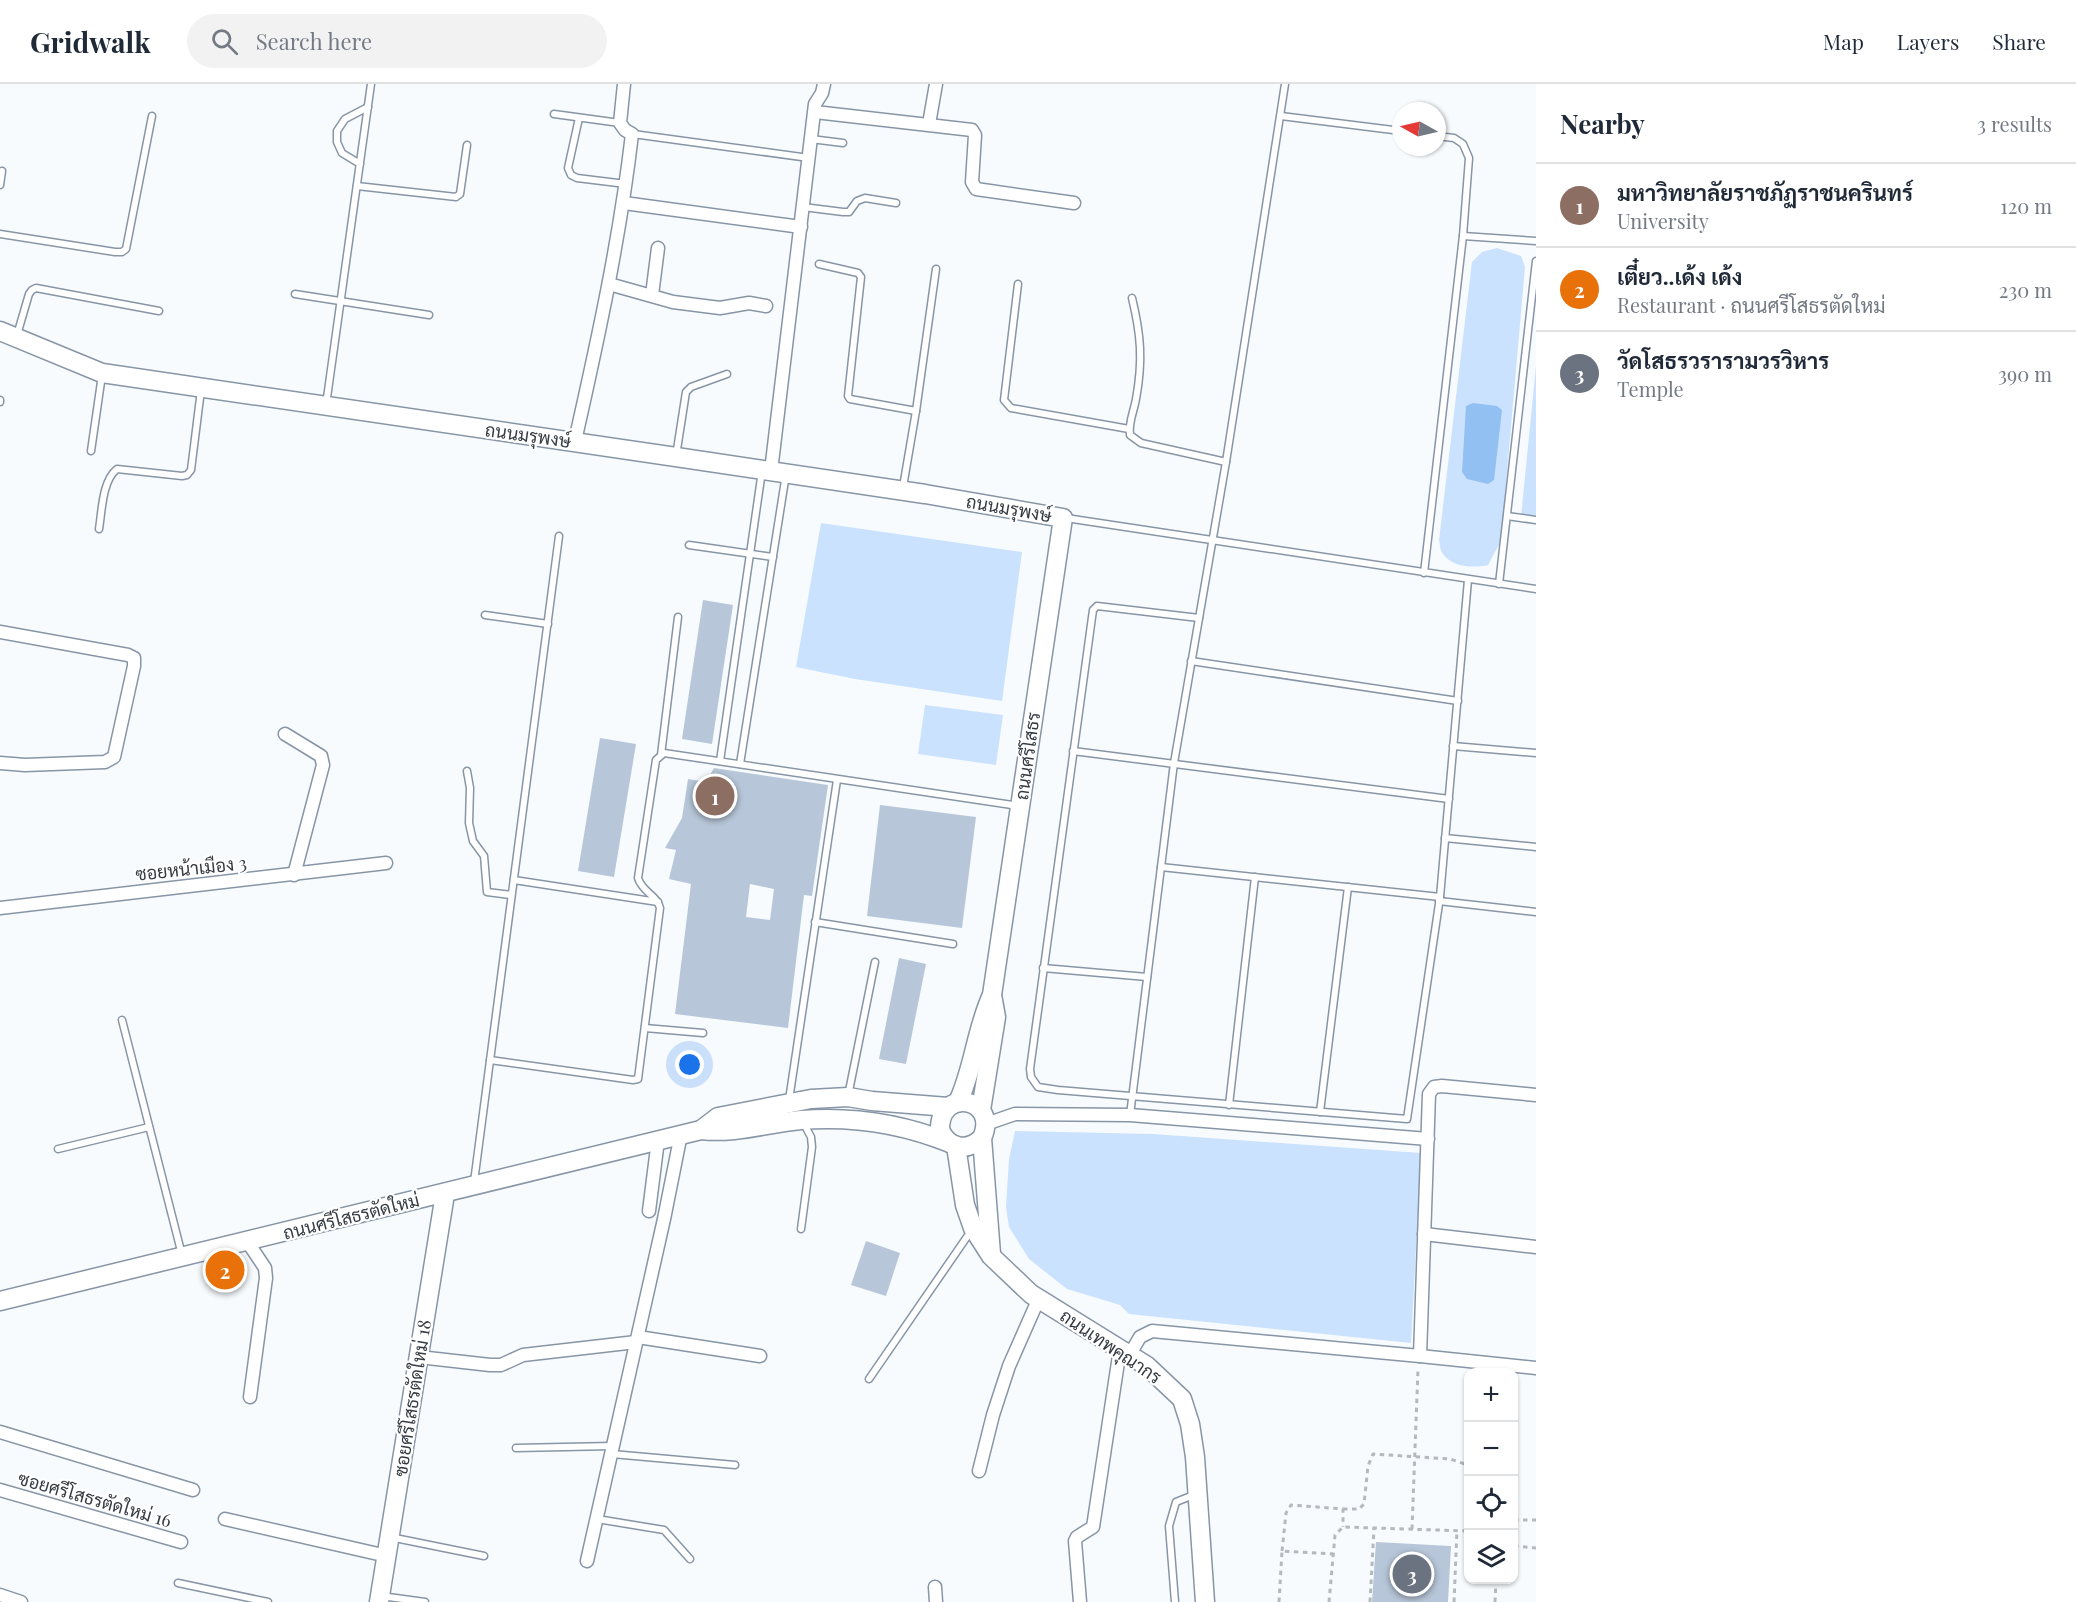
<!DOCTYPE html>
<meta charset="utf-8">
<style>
:root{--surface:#fff;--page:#f2f2f3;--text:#1f2937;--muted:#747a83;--line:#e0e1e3;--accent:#0f766e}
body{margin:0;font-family:"Playfair Display",Sarabun,serif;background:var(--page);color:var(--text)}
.controls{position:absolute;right:18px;bottom:18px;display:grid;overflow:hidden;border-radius:12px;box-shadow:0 2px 4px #0004}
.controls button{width:54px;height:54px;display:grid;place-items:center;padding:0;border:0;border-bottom:2px solid var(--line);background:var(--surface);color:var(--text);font:30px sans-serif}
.compass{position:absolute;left:1392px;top:18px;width:54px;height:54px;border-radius:50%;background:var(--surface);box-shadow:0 2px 4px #0004;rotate:278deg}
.you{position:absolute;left:690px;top:981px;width:21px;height:21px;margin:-15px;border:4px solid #fff;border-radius:50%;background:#1a73e8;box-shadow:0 0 0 9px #1a73e833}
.badge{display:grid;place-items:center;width:39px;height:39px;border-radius:50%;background:var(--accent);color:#fff;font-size:20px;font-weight:700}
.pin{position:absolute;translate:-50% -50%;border:3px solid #fff;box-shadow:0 2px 6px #0006}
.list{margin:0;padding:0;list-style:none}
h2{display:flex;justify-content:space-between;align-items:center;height:78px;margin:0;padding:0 24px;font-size:26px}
h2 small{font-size:20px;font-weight:400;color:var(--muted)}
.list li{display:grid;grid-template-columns:39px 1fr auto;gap:18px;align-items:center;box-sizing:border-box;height:84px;padding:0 24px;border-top:2px solid var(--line)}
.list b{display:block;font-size:22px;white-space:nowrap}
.list p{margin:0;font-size:20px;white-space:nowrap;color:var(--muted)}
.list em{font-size:20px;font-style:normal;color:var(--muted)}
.icon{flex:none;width:33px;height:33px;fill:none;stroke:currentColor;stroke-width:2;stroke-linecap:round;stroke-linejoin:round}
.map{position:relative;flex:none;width:1536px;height:1518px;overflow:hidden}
header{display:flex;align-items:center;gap:36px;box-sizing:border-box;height:84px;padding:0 30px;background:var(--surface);border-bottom:2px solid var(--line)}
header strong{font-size:28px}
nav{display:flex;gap:33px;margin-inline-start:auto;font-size:21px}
.search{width:420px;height:54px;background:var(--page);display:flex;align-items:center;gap:15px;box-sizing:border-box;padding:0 21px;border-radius:33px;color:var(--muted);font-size:22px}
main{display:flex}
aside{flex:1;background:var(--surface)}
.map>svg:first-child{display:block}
.green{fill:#cae2fe}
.water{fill:#93c0f2}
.building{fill:#b7c6d8;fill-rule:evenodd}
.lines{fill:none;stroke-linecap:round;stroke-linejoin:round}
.lane-casing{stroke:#8795a6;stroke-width:9}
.street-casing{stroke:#8795a6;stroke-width:15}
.secondary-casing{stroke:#8795a6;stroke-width:21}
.path{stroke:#b4b9bd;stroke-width:3;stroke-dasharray:4.5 4.5;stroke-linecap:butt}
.lane{stroke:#fff;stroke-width:6}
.street{stroke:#fff;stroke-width:12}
.secondary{stroke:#fff;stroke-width:18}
.labels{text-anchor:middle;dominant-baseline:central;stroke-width:4.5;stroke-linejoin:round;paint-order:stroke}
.street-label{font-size:18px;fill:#363c43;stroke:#fff}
</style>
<header>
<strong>Gridwalk</strong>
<div class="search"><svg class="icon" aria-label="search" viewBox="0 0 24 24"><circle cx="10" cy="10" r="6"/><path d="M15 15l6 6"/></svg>Search here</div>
<nav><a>Map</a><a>Layers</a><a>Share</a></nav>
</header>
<main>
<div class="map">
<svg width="1536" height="1518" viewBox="0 0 1536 1518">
<rect width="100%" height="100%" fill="#f7fbfe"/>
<g class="green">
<path d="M1497 164 1521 172 1525 183 1501 457 1488 481C1474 484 1453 484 1443 470 1440 467 1440 460 1439 456L1472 178 1482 168Z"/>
<path d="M1536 282V434L1521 433Z"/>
<path d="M821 439 1022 468 1002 617 855 595 796 583Z"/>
<path d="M925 621 1003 631 996 681 918 670Z"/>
<path d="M1015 1047 1153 1050 1421 1069 1411 1259 1129 1230 1120 1221 1067 1205 1029 1175 1009 1143 1006 1123 1009 1075Z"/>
</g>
<path class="water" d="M1473 319 1497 322 1502 326 1494 396 1488 400 1467 395 1462 388 1466 322Z"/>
<g class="building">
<path d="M703 516 733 521 712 660 682 655Z"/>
<path d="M600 654 636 660 614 793 578 787Z"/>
<path d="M714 684 828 701 812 812 804 811 788 944 675 930 691 800 669 795 676 766 665 764 682 734 688 695 706 698ZM750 800 774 805 770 836 746 833Z"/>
<path d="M880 721 976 733 962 844 867 832Z"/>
<path d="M899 874 926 880 906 980 879 975Z"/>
<path d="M866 1157 900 1169 886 1212 851 1201Z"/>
<path d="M1376 1458 1451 1462 1448 1518H1372Z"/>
</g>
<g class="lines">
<g class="lane-casing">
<g id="lane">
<path d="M554 30 620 39"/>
<path d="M1281 32 1401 47"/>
<path d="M579 34 568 84 571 91 577 94 626 100"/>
<path d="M633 50 809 74"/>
<path d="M811 55 843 59"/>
<path d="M360 80 342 69 337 58V47L345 35 368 23"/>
<path d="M0 101 2 87"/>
<path d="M357 102 456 113 460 110 467 61"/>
<path d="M803 123 843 128H849L857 117 865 114 896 119"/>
<path d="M0 150 115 168H122L126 165 152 32"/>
<path d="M1463 152 1536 157"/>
<path d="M819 180 858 189 861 193 848 312 850 315 916 327 903 403"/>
<path d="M1018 200 1004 316 1011 324 1129 345"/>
<path d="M295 210 429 231"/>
<path d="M1132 214C1141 251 1143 277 1136 315 1134 327 1128 339 1130 351L1141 359 1226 378"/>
<path d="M17 251 29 210 32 206 36 204 159 227"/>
<path d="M0 316V318"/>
<path d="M326 321 371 0"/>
<path d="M916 327 936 185"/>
<path d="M91 367 102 291"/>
<path d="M676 372 686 308 691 303 727 290"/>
<path d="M1507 432 1536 436"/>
<path d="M1066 434 1536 505"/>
<path d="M99 445C102 427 102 397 117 385L182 392 187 391 191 386 201 306"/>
<path d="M689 461 773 473"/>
<path d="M1424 489 1463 152 1469 74 1463 60 1454 54 1437 52"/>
<path d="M1499 500 1536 177"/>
<path d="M485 531 548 540"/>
<path d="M1199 534 1097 522 1093 526 1030 985 1031 993 1038 1003 1058 1006 1407 1035 1440 813 1468 496"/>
<path d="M1191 577 1458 617"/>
<path d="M1453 662 1536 669"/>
<path d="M1073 667 1449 715"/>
<path d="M661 671 678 533"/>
<path d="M720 677 762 387"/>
<path d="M740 680 786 390"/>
<path d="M467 687 470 704 469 739 473 757 484 772 487 808 511 811"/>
<path d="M1445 754 1536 763"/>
<path d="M1161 783 1440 813"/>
<path d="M514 796 658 818"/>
<path d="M1439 817 1536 828"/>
<path d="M815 838 953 860"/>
<path d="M1043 884 1147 893"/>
<path d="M122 936 182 1171"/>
<path d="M645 944 703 949"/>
<path d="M490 976 633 996 638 995 660 824C657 811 642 808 638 794L656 676 664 669 1019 722"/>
<path d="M848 1012 875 878"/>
<path d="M789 1016 837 696"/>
<path d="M1229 1021 1255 793"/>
<path d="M1320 1028 1348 803"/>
<path d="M1130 1031 1174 679 1226 378 1285 0"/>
<path d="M58 1065 149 1043"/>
<path d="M474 1098 559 452"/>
<path d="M801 1145 812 1063 811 1053 803 1038"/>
<path d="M869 1295 971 1147"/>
<path d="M516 1364 612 1362"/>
<path d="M612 1370 735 1381"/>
<path d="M597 1435 664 1446 690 1475"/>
<path d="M390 1453 484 1472"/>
<path d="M178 1499 268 1518"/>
<path d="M381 1512 425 1518"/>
<path d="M1175 1518 1169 1442 1176 1418 1196 1410"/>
</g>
</g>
<g class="street-casing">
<g id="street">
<path d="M815 28 972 46 975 51 972 98 976 105 1074 119"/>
<path d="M929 40 936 0"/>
<path d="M624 119 801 143"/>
<path d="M609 200 673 218 720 224 749 219 766 222"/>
<path d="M652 211 658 164"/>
<path d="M575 357C598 255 620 154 632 50L625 46 620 39 624 0"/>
<path d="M771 387 815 20 822 9 824 0"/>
<path d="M0 548 128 571 134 574V582L114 673 105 678 25 681 0 679"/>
<path d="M285 650 321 672 323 681 294 791"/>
<path d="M0 824 386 779"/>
<path d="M986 1040 1015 1030 1130 1031 1428 1055"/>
<path d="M649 1127 658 1056"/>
<path d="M1424 1150 1536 1163"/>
<path d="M247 1157 265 1184 266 1194 250 1313"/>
<path d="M638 1253 760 1272"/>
<path d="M1130 1270 1140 1253 1152 1247 1420 1272 1429 1010 1434 1003 1442 1002 1536 1011"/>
<path d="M1420 1272 1536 1284"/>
<path d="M419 1273 490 1281H501L523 1271 636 1258"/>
<path d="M0 1348 193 1406"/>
<path d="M979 1387 993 1331 1009 1282 1039 1214"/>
<path d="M0 1406 181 1458"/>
<path d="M225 1435 387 1472"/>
<path d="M587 1477 664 1135 681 1050"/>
<path d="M935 1503 936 1518"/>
<path d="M0 1511 21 1518"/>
<path d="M1080 1518 1075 1457 1077 1453 1093 1443 1120 1265"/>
</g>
</g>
<g class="secondary-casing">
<g id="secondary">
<path d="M0 247 102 289 676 373 925 410 1063 434 992 911C976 945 974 984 958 1018"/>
<path d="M981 1026 996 933 992 911"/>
<path d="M701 1046 718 1033 811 1015 848 1013 872 1017 948 1023"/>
<path d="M982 1054C967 1068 949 1065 940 1046 939 1002 1000 1014 982 1054L991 1170"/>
<path d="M956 1062 965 1121 973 1144 991 1172 1031 1210 1147 1282 1182 1315 1190 1340 1195 1373 1205 1518"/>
<path d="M0 1217 701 1046C736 1050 767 1039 801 1036 852 1032 903 1040 950 1059"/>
<path d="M379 1518 445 1110"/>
</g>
</g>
<g class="path">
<path d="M1343 1425H1359L1364 1420 1368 1382 1373 1370 1450 1375 1468 1381V1386"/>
<path d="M1514 1436H1536"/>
<path d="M1412 1445 1418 1285"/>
<path d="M1514 1462 1536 1464"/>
<path d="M1282 1467 1286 1429 1291 1421 1343 1425V1443"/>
<path d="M1279 1518 1282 1467 1333 1470"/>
<path d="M1329 1518 1335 1451 1343 1443 1468 1447"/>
<path d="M1370 1518 1374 1444"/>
<path d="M1454 1518 1457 1446"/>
<path d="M1495 1518 1496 1496"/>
</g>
<use href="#lane" class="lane"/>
<use href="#street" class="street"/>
<use href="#secondary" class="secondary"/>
</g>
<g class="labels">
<g class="street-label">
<text transform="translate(528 351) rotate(8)">ถนนมรุพงษ์</text>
<text transform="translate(1009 424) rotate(10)">ถนนมรุพงษ์</text>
<text transform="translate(1027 672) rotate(-82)">ถนนศรีโสธร</text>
<text transform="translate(191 784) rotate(-6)">ซอยหน้าเมือง 3</text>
<text transform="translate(351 1132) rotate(-14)">ถนนศรีโสธรตัดใหม่</text>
<text transform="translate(1111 1262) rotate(34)">ถนนเทพคุณากร</text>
<text transform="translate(412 1314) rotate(-81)">ซอยศรีโสธรตัดใหม่ 18</text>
<text transform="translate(95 1415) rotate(16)">ซอยศรีโสธรตัดใหม่ 16</text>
</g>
</g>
</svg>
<div class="controls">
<button>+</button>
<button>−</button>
<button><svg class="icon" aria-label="locate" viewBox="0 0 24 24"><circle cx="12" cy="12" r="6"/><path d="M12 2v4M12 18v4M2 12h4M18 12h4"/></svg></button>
<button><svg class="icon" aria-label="layers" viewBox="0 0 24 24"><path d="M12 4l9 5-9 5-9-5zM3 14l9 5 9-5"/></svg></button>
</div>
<svg class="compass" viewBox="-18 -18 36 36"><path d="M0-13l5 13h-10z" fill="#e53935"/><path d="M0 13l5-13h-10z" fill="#747a83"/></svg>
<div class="you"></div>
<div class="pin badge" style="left:715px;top:712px;background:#8d6e63">1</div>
<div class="pin badge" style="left:225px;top:1186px;background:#e8710a">2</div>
<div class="pin badge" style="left:1412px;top:1490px;background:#6b7280">3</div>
</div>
<aside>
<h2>Nearby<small>3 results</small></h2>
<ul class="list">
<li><span class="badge" style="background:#8d6e63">1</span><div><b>มหาวิทยาลัยราชภัฏราชนครินทร์</b><p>University</p></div><em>120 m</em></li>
<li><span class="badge" style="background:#e8710a">2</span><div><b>เตี๋ยว..เด้ง เด้ง</b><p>Restaurant · ถนนศรีโสธรตัดใหม่</p></div><em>230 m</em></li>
<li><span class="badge" style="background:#6b7280">3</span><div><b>วัดโสธรวรารามวรวิหาร</b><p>Temple</p></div><em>390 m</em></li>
</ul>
</aside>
</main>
